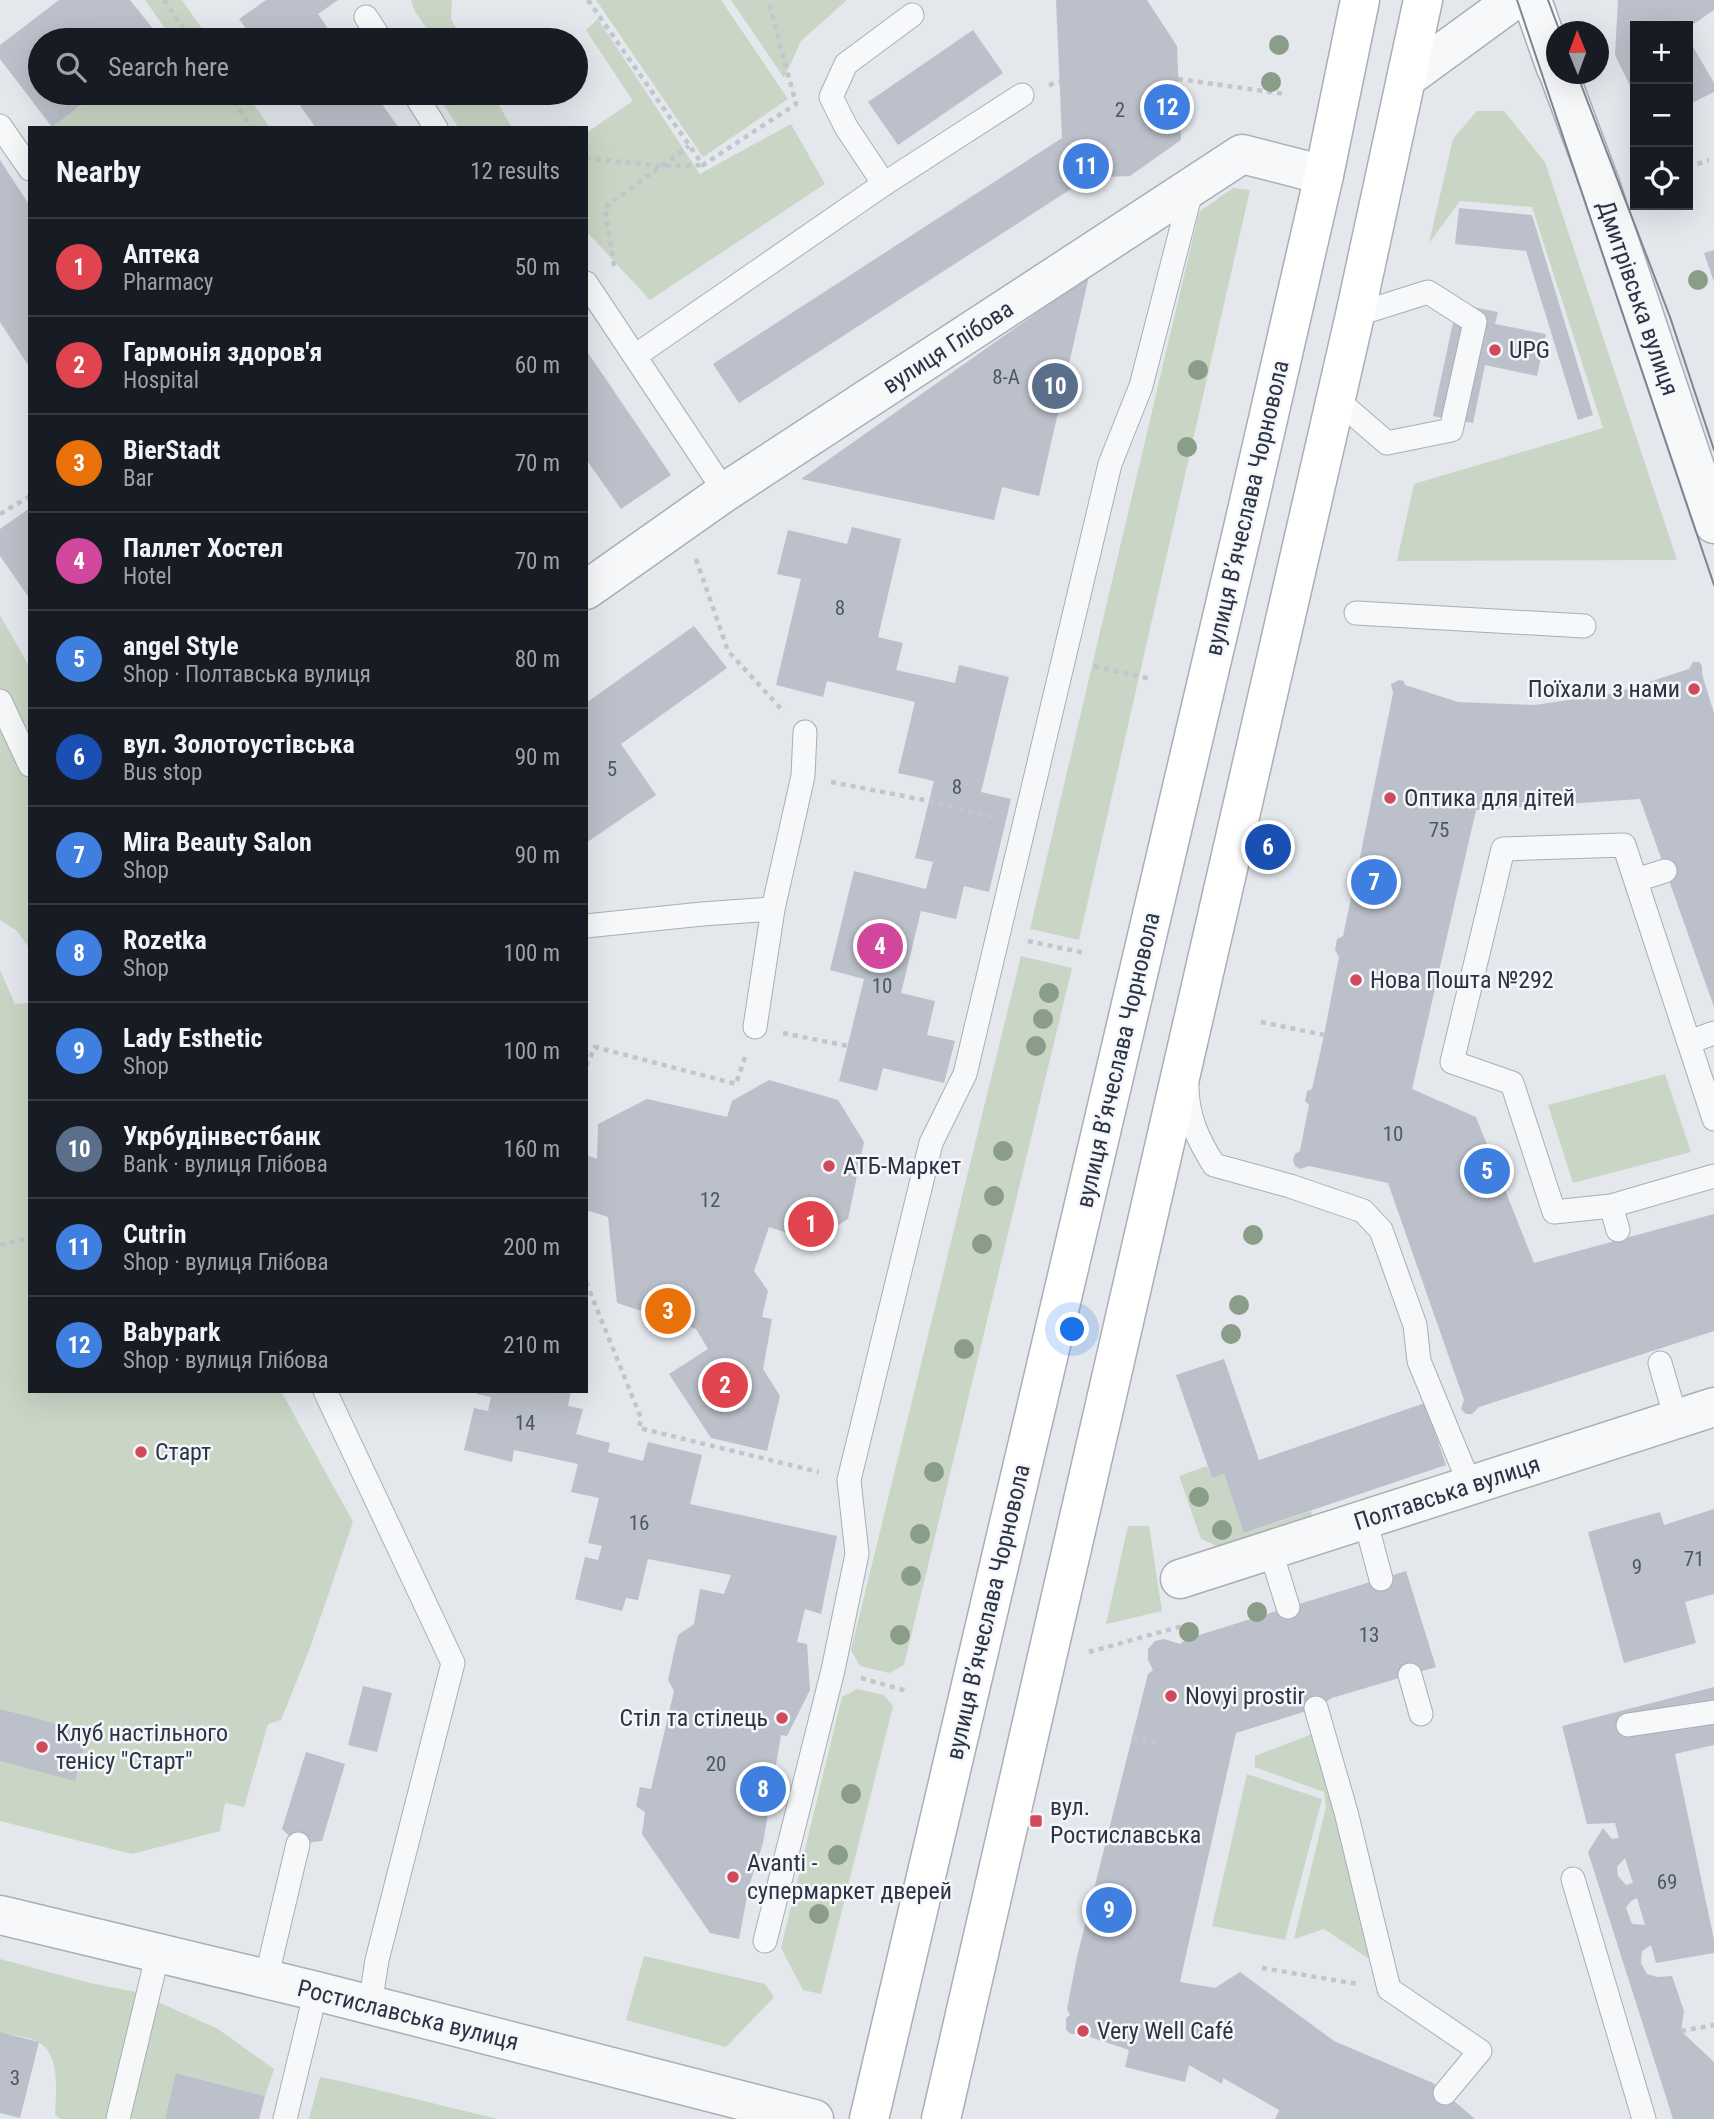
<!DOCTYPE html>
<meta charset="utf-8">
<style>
:root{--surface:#171b24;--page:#242831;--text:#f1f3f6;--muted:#9ea1a6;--line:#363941;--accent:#d1495b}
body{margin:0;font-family:"Roboto Condensed",sans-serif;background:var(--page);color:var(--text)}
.controls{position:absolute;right:21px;top:21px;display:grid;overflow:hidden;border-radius:0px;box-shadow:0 7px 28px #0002}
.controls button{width:63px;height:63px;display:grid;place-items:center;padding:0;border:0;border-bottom:2px solid var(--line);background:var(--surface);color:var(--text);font:35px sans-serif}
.compass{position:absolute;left:1546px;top:21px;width:63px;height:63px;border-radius:50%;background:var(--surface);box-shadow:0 7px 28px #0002;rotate:359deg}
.you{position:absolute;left:1073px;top:1330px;width:24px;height:24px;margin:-18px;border:5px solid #fff;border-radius:50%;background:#1a73e8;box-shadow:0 0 0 10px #1a73e833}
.badge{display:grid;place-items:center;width:46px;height:46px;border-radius:50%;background:var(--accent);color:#fff;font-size:23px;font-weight:700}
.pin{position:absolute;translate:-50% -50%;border:4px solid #fff;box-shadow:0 2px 7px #0006}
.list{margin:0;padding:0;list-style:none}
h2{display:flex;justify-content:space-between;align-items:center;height:91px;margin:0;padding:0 28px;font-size:30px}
h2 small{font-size:23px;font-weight:400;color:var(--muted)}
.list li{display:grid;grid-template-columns:46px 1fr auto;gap:21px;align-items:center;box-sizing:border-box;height:98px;padding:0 28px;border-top:2px solid var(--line)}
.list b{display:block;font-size:26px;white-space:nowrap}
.list p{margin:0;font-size:23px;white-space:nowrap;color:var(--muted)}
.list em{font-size:23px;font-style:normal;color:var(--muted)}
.icon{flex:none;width:38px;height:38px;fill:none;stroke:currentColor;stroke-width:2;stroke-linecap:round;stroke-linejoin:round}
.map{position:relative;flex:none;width:1714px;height:2119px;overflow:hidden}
.search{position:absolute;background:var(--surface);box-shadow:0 7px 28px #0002;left:28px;top:28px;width:560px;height:77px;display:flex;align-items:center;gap:18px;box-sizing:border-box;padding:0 24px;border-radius:38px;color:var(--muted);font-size:26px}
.panel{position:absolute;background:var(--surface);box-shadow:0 7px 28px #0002;left:28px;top:126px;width:560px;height:1267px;border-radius:0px}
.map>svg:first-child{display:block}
.green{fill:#c9d6c5}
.building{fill:#bbc0ca;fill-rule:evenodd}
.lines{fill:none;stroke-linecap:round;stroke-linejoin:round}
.service-casing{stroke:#a9aeb7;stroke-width:25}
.minor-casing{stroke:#a9aeb7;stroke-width:41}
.tertiary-casing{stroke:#a9aeb7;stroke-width:41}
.secondary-casing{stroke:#a9aeb7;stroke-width:41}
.path{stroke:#c2c5cb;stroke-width:4.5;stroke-dasharray:5 5;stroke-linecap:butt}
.service{stroke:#f7f8fa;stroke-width:23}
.minor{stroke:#f7f8fa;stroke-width:38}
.tertiary{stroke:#f7f8fa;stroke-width:38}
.secondary{stroke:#fff;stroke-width:38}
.tram{stroke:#7d8696;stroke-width:2}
.tree{fill:#899d89}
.poi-dot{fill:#d1495b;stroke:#f4f6f9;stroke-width:2.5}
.labels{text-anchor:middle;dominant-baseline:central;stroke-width:5;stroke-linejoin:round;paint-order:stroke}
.number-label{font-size:21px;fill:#4f5766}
.street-label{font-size:24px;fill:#2b3445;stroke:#f4f6f9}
.poi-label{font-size:24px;fill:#2b3445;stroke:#f4f6f9;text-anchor:start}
</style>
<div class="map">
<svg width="1714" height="2119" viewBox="0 0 1714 2119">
<rect width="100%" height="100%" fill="#e4e7ec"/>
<g class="green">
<path d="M145 0H182L210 40H173Z"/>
<path d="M411 0H452L451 19 463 40H435L414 10Z"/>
<path d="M596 0H721L788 99 703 157Z"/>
<path d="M731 0H847L801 41 784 78Z"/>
<path d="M598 19 700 174 791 124 825 184 650 300 586 231V133L633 101 586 30Z"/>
<path d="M100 93H246L270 128H48Z"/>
<path d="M436 93H492L512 128H459Z"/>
<path d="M1477 111H1504L1545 162 1677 560 1397 561 1414 484 1603 428 1532 207 1460 201 1429 243 1453 139Z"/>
<path d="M1233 188 1250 190 1079 940 1030 929 1199 212Z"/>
<path d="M0 615 30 668V949L16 930 0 920Z"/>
<path d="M1021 956 1072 968 904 1665 889 1673 860 1666 851 1650Z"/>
<path d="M0 970 15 1004 30 1003V1391H281L353 1522 310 1648 281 1720 268 1724 244 1807 225 1803 220 1831 132 1854 0 1821Z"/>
<path d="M1665 1074 1691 1152 1573 1183 1548 1105Z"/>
<path d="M1207 1466 1212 1478 1224 1474 1245 1533 1311 1511 1313 1519 1222 1548 1201 1539 1179 1476Z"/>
<path d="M1128 1526H1149L1162 1611 1106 1624Z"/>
<path d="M857 1689 884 1695 893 1706 821 1994 803 1990 781 1948 842 1697Z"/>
<path d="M1315 1733 1371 1960 1324 1929 1294 1939 1326 1807 1324 1792 1255 1767V1756Z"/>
<path d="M1247 1774 1322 1799 1285 1940 1212 1926Z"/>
<path d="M644 1956 765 1984 774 1997 726 2047 626 2020Z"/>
<path d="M0 1959 90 1983 136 1992 218 2029 274 2069 265 2096 177 2073 165 2119H60L55 2114C56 2093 61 2054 38 2042 27 2036 11 2035 0 2032Z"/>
<path d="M320 2077 345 2082 498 2119H309Z"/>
</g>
<g class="building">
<path d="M59 0H130L162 40H40V93H97L52 127 0 59V45Z"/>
<path d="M266 0H338L318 14 336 40H254L239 19Z"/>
<path d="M1056 0H1147L1177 46 1181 140 1130 176 1088 178 739 403 713 364 1062 138Z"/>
<path d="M1618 0H1714V10L1688 28V26H1635V96L1615 55Z"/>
<path d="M973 30 1003 73 898 145 868 102Z"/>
<path d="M1688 38 1714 83V92L1688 105Z"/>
<path d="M291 93H374L399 128H316Z"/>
<path d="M0 160 30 206V368L0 322Z"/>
<path d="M1459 208 1532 215 1593 415 1578 420 1526 251 1455 244Z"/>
<path d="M1714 250V282L1704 253Z"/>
<path d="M1089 276 1039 496 1002 487 994 520 801 479Z"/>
<path d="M1457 304 1498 312 1495 324 1546 334 1537 376 1485 365 1473 423 1433 416Z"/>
<path d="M586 350 671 475 621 509 586 459Z"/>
<path d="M30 508V599L0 556V529Z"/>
<path d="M852 527 901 539 878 637 903 643 896 670 955 683 959 665 1009 677 981 792 1011 799 989 892 964 886 956 919 921 911 901 993 935 1001 927 1035 955 1041 944 1083 883 1068 877 1091 839 1081 864 979 830 970 854 871 926 889 933 862 915 858 934 781 898 773 915 702 827 681 823 697 776 685 801 579 777 574 788 530 847 544Z"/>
<path d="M694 626 727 668 621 744 656 795 586 843V703Z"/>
<path d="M1693 662H1699L1702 666V674L1714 713V1007L1640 799 1476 810 1412 1089 1476 1117 1534 1263 1714 1214V1331L1479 1407 1472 1414H1466L1461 1409 1464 1400 1388 1183 1309 1166 1300 1169 1295 1166 1293 1160 1295 1154 1300 1151 1309 1105 1305 1101 1307 1091 1312 1089 1324 1035 1339 957 1335 950 1337 939 1343 936 1354 884 1350 878 1352 870 1358 867 1393 693 1391 684 1399 680 1404 681 1405 685 1458 702 1535 705 1615 693 1689 669Z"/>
<path d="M769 1080 838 1100 864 1142 848 1219 812 1241 769 1227 754 1271 768 1291 762 1317 772 1319 763 1369 780 1396 767 1451 711 1438 669 1374 708 1349 696 1329 617 1303 608 1217 586 1210V1155L597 1159 598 1124 647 1099 727 1117 732 1101Z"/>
<path d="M1224 1359 1259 1460 1425 1403 1446 1465 1244 1533 1224 1474 1212 1478 1176 1375Z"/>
<path d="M478 1391H571L568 1406 583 1409 576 1434 610 1443 608 1452 643 1461 648 1442 702 1455 690 1504 837 1536 821 1614 805 1609 797 1642 807 1644 810 1690 787 1736 781 1735 763 1843 749 1886 739 1939 710 1933 642 1834 645 1812 636 1806 640 1787 651 1789 674 1691 668 1680 678 1635 694 1624 700 1589 724 1594 731 1575 648 1559 638 1600 626 1598 622 1611 575 1599 585 1557 598 1560 602 1546 588 1543 599 1498 571 1492 578 1464 514 1450 512 1462 464 1450 474 1408 488 1411 491 1397 477 1394Z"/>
<path d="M1714 1509V1594L1685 1602 1696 1643 1624 1663 1588 1532 1660 1512 1664 1525Z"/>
<path d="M1406 1571 1436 1667 1332 1698 1316 1708 1236 1733 1180 1982 1215 1988 1240 1972 1334 2041 1433 2083 1475 2119H1275L1279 2110 1223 2078 1222 2084 1189 2065 1185 2082 1125 2067 1129 2050 1081 2034H1071L1066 2030V2018L1070 2015 1067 2009 1077 1957 1148 1674 1153 1670 1148 1660V1649L1155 1641 1164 1639 1180 1644 1186 1639Z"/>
<path d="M363 1686 392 1693 377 1752 348 1745Z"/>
<path d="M1714 1687V1745L1675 1754 1714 1940V1953L1656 1963 1651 1945 1642 1951 1641 1963 1647 1974 1657 1977 1672 1976 1684 2011 1681 2031 1714 2062V2119H1673L1588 1852 1603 1828 1612 1839 1619 1838 1615 1823 1587 1824 1562 1726ZM1625 1858 1633 1883 1626 1885 1618 1876 1617 1867ZM1637 1898 1645 1925 1632 1924 1626 1908 1631 1901Z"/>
<path d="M0 1709 88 1732 75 1781 0 1761Z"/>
<path d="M306 1752 345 1764 322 1841 298 1844 282 1829Z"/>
<path d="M0 2032 39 2042 20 2118 0 2113Z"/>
<path d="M176 2073 265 2096 259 2119H165Z"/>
</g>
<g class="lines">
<g class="service-casing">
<g id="service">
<path d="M366 17 381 40"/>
<path d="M414 93 436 128"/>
<path d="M0 126 30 169"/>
<path d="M884 184 846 127 831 97 846 64 912 15"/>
<path d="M586 283 725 492"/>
<path d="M635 356 884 184 1022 95"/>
<path d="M1336 399 1387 443 1451 430 1475 322 1428 292 1355 315"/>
<path d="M1356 613 1584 626"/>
<path d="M0 701 30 765"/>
<path d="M1636 880 1665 871"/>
<path d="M586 926 702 914 773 909"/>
<path d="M755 1027 773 909 803 776 805 732"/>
<path d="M1689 1042 1714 1033"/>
<path d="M1187 1086C1187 1116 1198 1140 1214 1165L1290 1186 1363 1211 1381 1230 1415 1325 1419 1361 1470 1485"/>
<path d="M1714 1119 1624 845 1503 849 1452 1062 1512 1083 1554 1212 1611 1206 1714 1176"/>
<path d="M1611 1206 1618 1230"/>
<path d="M1660 1363 1676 1419"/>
<path d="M325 1391 453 1663 377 1960 370 2005"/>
<path d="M1365 1519 1381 1579"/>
<path d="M1270 1549 1288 1607"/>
<path d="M1410 1675 1421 1714"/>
<path d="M1316 1708 1346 1812 1389 1989 1480 2051 1445 2093"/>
<path d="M1628 1725 1714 1712"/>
<path d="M1573 1879 1644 2119"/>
<path d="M765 1941 833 1670 857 1554 849 1480 931 1143 965 1074 1110 464 1141 386 1192 188"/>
<path d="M266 1979 298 1844"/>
<path d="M118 2119 158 1953"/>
<path d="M285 2119 316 1991"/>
</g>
</g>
<g class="minor-casing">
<g id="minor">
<path d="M1532 0 1556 68"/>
<path d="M1559 74 1601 187 1714 524"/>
<path d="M1407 78 1514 0"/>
<path d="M586 590 725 492 1242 154 1324 175"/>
<path d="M1180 1579 1714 1407"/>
</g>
</g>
<g class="tertiary-casing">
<path id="tertiary" d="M0 1915 316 1991 814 2119"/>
</g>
<g class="secondary-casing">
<g id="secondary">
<path d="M869 2119 1246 515 1324 175 1360 0"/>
<path d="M941 2119 1355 315 1423 0"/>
</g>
</g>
<g class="path">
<path d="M164 0 191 40"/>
<path d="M588 0 703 165 796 104 768 0"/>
<path d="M1178 79 1285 94"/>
<path d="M1049 85 1060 82"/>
<path d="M228 93 252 128"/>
<path d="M586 158 661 166 702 165"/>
<path d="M1688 167 1709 160"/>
<path d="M614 266 605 207 689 146"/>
<path d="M0 514 30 496"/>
<path d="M696 559 728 651 784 712"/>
<path d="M1094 666 1151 679"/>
<path d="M831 782 929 801 993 817"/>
<path d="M1028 941 1085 953"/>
<path d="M1261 1022 1324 1035"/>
<path d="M783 1033 848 1046"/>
<path d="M586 1066 595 1047 736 1084 746 1054"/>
<path d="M0 1245 30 1238"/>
<path d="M586 1282 641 1418 639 1428 819 1472"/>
<path d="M1089 1652 1186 1625"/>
<path d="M861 1678 907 1691"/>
<path d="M1132 1737 1161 1743"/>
<path d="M1262 1968 1358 1984"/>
<path d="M1681 2031 1714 2025"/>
</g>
<use href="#service" class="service"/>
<use href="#minor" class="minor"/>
<use href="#tertiary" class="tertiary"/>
<use href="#secondary" class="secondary"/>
<g class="tram">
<path d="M1517 0 1714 585"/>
<path d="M1548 0 1560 32"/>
<path d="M1577 74 1670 317 1714 450"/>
</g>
</g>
<g class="tree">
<circle cx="1279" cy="45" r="10"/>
<circle cx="1271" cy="82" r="10"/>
<circle cx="1698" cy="280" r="10"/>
<circle cx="1198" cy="370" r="10"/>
<circle cx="1187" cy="447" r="10"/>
<circle cx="1049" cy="993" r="10"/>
<circle cx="1043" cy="1019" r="10"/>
<circle cx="1036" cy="1046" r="10"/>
<circle cx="1003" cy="1151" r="10"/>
<circle cx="994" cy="1196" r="10"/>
<circle cx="1253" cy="1235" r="10"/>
<circle cx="982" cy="1244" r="10"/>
<circle cx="1239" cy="1305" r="10"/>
<circle cx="1231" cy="1334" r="10"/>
<circle cx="964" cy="1349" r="10"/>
<circle cx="934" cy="1472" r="10"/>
<circle cx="1199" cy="1497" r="10"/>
<circle cx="1222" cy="1530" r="10"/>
<circle cx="920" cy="1534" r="10"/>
<circle cx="911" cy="1576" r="10"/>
<circle cx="1257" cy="1612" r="10"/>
<circle cx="1189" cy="1632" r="10"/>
<circle cx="900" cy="1635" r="10"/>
<circle cx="851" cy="1794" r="10"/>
<circle cx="838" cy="1855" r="10"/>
<circle cx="819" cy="1914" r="10"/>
</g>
<g class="poi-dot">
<circle cx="1495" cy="350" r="7"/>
<circle cx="1694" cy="689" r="7"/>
<circle cx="1390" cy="798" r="7"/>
<circle cx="1356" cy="980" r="7"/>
<circle cx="829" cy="1166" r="7"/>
<circle cx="141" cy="1452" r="7"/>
<circle cx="1171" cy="1696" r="7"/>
<circle cx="782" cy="1718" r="7"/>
<circle cx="42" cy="1747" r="7"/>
<rect x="1029" y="1814" width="14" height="14" rx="3.5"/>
<circle cx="733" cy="1877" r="7"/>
<circle cx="1083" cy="2031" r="7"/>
</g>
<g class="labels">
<g class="number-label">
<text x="1120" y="110">2</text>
<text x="1006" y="377">8-А</text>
<text x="840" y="608">8</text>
<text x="612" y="769">5</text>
<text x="957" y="787">8</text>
<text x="1439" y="830">75</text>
<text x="882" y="986">10</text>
<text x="1393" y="1134">10</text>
<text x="710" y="1200">12</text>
<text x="525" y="1423">14</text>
<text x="639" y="1523">16</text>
<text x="1694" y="1559">71</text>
<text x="1637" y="1567">9</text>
<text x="1369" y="1635">13</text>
<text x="716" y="1764">20</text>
<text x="1667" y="1882">69</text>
<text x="15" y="2078">3</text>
</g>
<g class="street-label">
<text transform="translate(1638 298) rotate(71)">Дмитрівська вулиця</text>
<text transform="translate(948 347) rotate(-33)">вулиця Глібова</text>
<text transform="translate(1247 508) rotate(-77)">вулиця Вʼячеслава Чорновола</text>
<text transform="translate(1118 1060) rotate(-77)">вулиця Вʼячеслава Чорновола</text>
<text transform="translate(1447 1493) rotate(-18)">Полтавська вулиця</text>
<text transform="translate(988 1612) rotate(-77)">вулиця Вʼячеслава Чорновола</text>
<text transform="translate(408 2015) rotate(14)">Ростиславська вулиця</text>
</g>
<g class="poi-label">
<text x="1509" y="350">UPG</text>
<text x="1680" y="689" text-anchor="end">Поїхали з нами</text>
<text x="1404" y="798">Оптика для дітей</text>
<text x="1370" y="980">Нова Пошта №292</text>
<text x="843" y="1166">АТБ-Маркет</text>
<text x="155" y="1452">Старт</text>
<text x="1185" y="1696">Novyi prostir</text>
<text x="768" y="1718" text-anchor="end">Стіл та стілець</text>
<text x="56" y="1733">Клуб настільного<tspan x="56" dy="28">тенісу "Старт"</tspan></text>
<text x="1050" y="1807">вул.<tspan x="1050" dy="28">Ростиславська</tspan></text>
<text x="747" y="1863">Avanti -<tspan x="747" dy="28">супермаркет дверей</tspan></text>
<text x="1097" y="2031">Very Well Café</text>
</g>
</g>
</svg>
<div class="controls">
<button>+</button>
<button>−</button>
<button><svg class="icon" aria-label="locate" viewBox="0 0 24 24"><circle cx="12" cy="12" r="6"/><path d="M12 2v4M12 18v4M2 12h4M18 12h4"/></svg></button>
</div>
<svg class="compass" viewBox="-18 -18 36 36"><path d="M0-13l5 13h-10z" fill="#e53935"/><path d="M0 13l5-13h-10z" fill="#9ea1a6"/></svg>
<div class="you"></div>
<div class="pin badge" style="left:811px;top:1224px;background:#e0444e">1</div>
<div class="pin badge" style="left:725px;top:1385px;background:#e0444e">2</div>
<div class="pin badge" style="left:668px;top:1311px;background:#e8710a">3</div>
<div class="pin badge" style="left:880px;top:946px;background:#d1479c">4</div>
<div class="pin badge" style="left:1487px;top:1171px;background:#3f7fe0">5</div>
<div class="pin badge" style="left:1268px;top:847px;background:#1a4fb4">6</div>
<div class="pin badge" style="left:1374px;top:882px;background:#3f7fe0">7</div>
<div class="pin badge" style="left:763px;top:1789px;background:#3f7fe0">8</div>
<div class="pin badge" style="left:1109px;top:1910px;background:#3f7fe0">9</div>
<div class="pin badge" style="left:1055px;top:386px;background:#5c6f8a">10</div>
<div class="pin badge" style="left:1086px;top:166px;background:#3f7fe0">11</div>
<div class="pin badge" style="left:1167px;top:107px;background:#3f7fe0">12</div>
<div class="search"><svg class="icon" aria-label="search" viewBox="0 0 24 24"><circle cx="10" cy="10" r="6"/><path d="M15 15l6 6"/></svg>Search here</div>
<section class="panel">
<h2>Nearby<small>12 results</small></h2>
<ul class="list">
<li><span class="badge" style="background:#e0444e">1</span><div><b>Аптека</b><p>Pharmacy</p></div><em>50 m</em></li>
<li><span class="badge" style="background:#e0444e">2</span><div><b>Гармонія здоров'я</b><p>Hospital</p></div><em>60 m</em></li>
<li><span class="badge" style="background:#e8710a">3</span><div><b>BierStadt</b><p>Bar</p></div><em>70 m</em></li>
<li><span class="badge" style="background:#d1479c">4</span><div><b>Паллет Хостел</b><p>Hotel</p></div><em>70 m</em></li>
<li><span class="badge" style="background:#3f7fe0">5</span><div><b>angel Style</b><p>Shop · Полтавська вулиця</p></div><em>80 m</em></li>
<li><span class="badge" style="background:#1a4fb4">6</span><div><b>вул. Золотоустiвська</b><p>Bus stop</p></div><em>90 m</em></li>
<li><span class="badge" style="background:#3f7fe0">7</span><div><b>Mira Beauty Salon</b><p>Shop</p></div><em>90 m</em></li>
<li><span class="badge" style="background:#3f7fe0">8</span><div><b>Rozetka</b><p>Shop</p></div><em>100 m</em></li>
<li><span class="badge" style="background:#3f7fe0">9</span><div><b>Lady Esthetic</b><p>Shop</p></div><em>100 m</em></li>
<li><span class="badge" style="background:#5c6f8a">10</span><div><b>Укрбудінвестбанк</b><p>Bank · вулиця Глібова</p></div><em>160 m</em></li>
<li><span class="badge" style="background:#3f7fe0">11</span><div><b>Cutrin</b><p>Shop · вулиця Глібова</p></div><em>200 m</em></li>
<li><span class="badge" style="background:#3f7fe0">12</span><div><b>Babypark</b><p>Shop · вулиця Глібова</p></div><em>210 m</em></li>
</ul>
</section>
</div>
